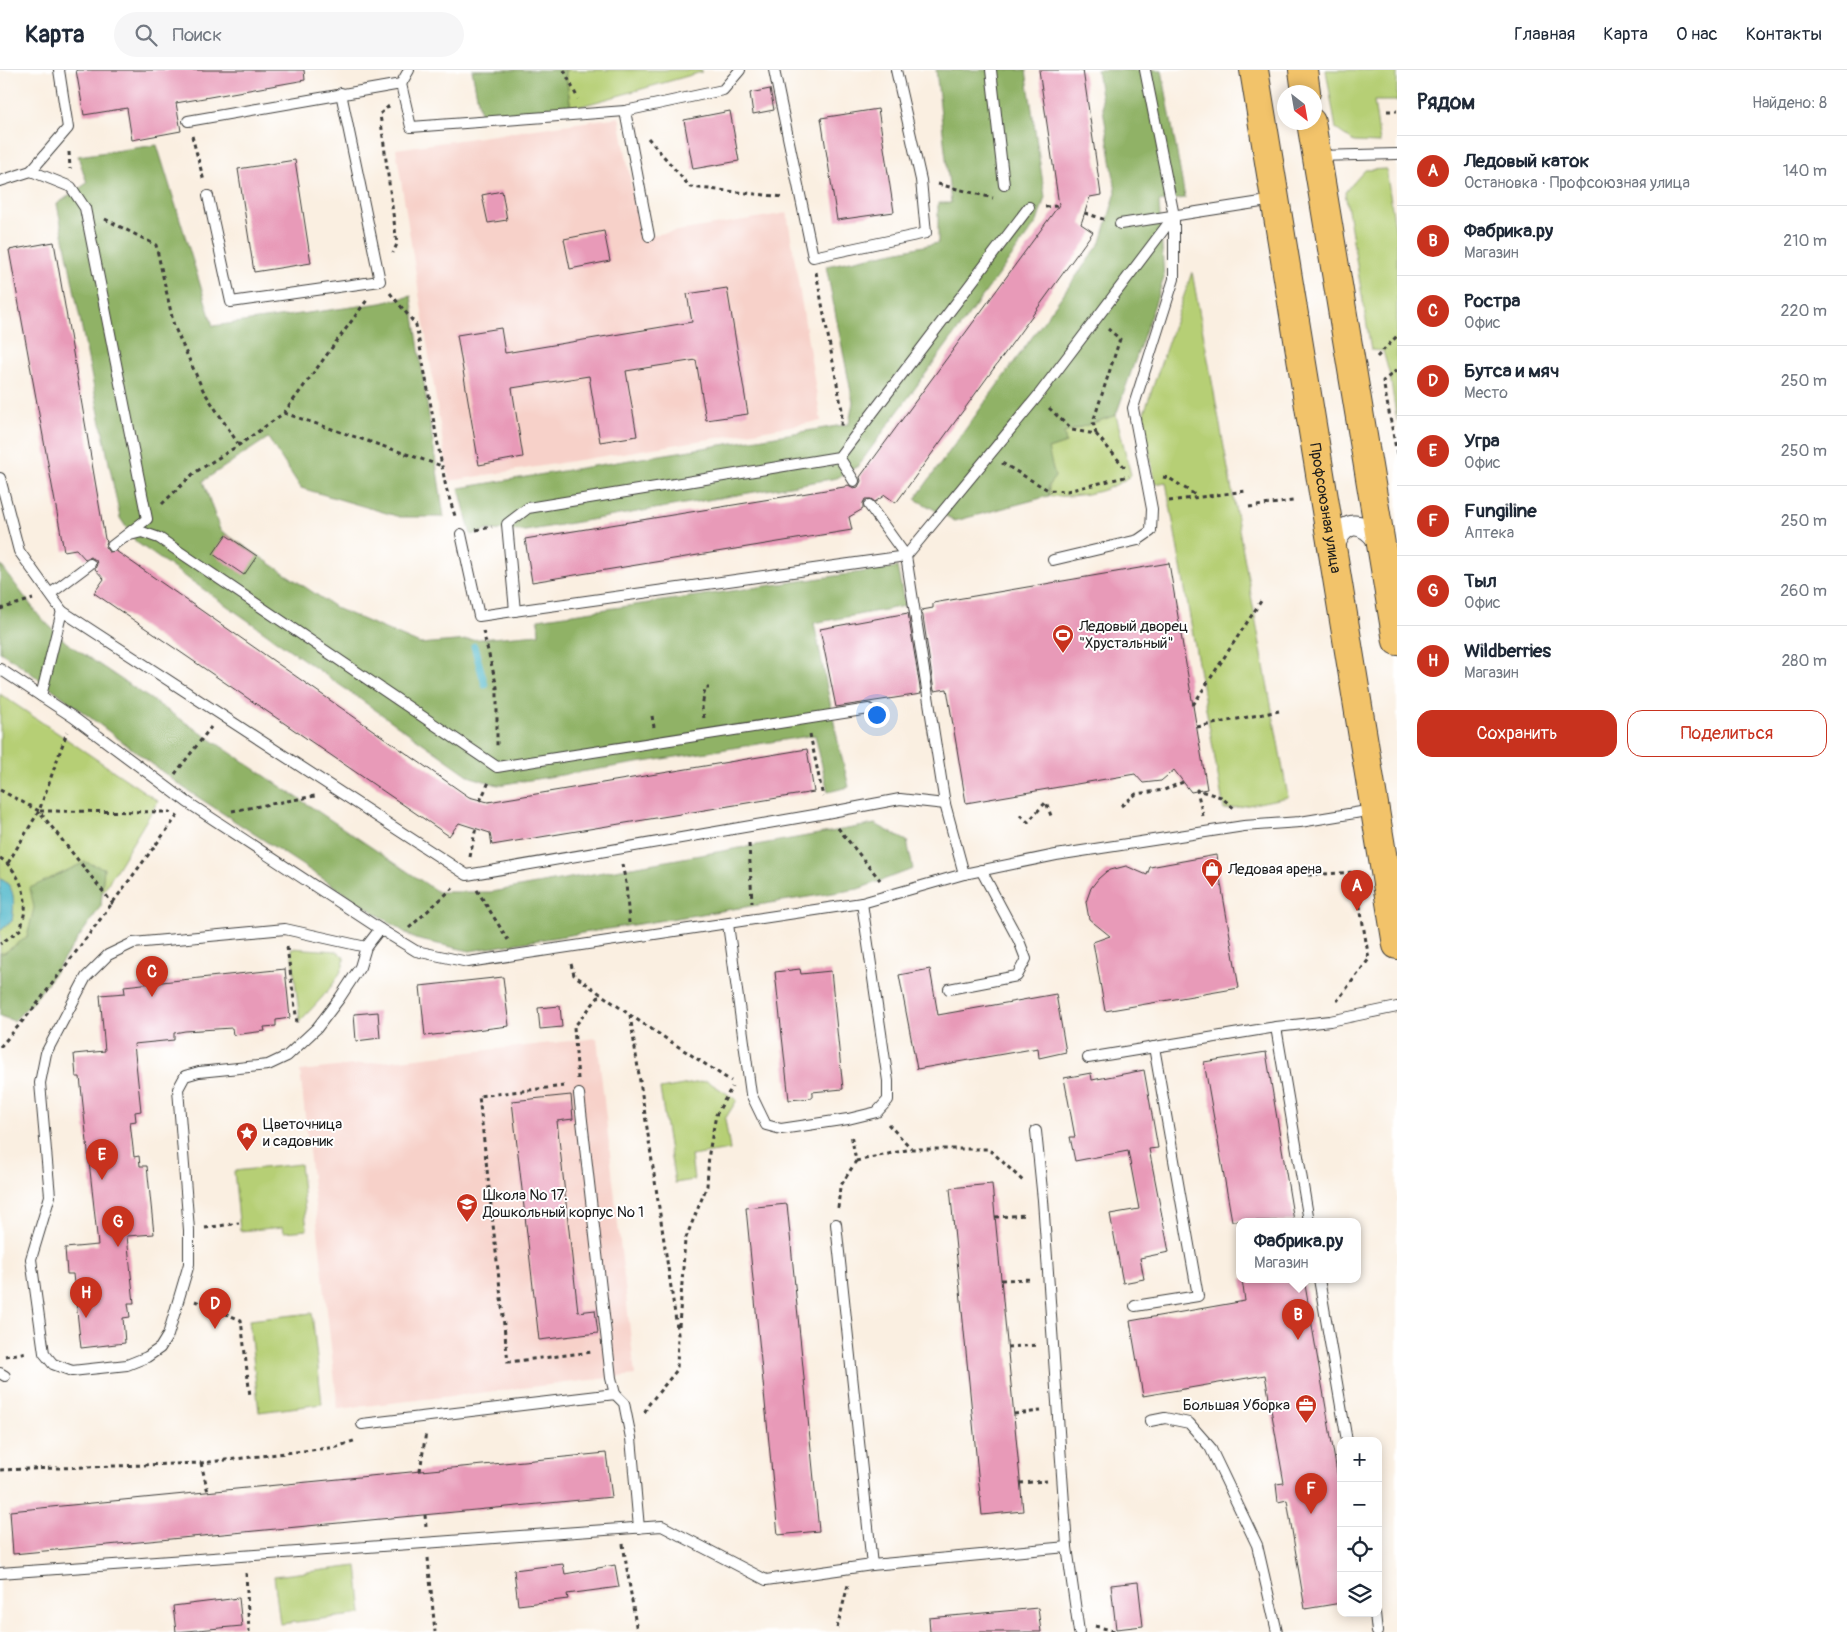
<!DOCTYPE html>
<html lang="ru">
<meta charset="utf-8">
<style>
:root{--surface:#fff;--page:#f6f6f7;--text:#1f2937;--muted:#747a83;--line:#e0e1e3;--accent:#c8321e}
body{margin:0;font-family:Pangolin,sans-serif;background:var(--page);color:var(--text)}
.controls{position:absolute;right:15px;bottom:15px;display:grid;overflow:hidden;border-radius:10px;box-shadow:0 2px 12px #0003}
.controls button{width:45px;height:45px;display:grid;place-items:center;padding:0;border:0;border-bottom:1px solid var(--line);background:var(--surface);color:var(--text);font:25px sans-serif}
.compass{position:absolute;left:1277px;top:15px;width:45px;height:45px;border-radius:50%;background:var(--surface);box-shadow:0 2px 12px #0003;rotate:149deg}
.you{position:absolute;left:876px;top:644px;width:18px;height:18px;margin:-12px;border:4px solid #fff;border-radius:50%;background:#1a73e8;box-shadow:0 0 0 8px #1a73e833}
.badge{display:grid;place-items:center;width:32px;height:32px;border-radius:50%;background:var(--accent);color:#fff;font-size:16px;font-weight:700}
.pin{position:absolute;translate:-50% -41px;filter:drop-shadow(0 1px 2px #0008)}
.pin::after{content:'';position:absolute;top:26px;width:18px;height:15px;background:inherit;clip-path:polygon(0 0,100% 0,50% 100%)}
.popup{position:absolute;left:1236px;top:1148px;width:125px;height:65px;box-sizing:border-box;display:grid;place-content:center;border-radius:10px;background:var(--surface);filter:drop-shadow(0 1px 4px #0005);font-size:16px;white-space:nowrap;color:var(--muted)}
.popup b{font-size:19px;color:var(--text)}
.popup::after{content:'';position:absolute;left:50%;top:100%;margin-left:-10px;border:10px solid transparent;border-top-color:var(--surface)}
.list{margin:0;padding:0;list-style:none}
h2{display:flex;justify-content:space-between;align-items:center;height:65px;margin:0;padding:0 20px;font-size:21px}
h2 small{font-size:16px;font-weight:400;color:var(--muted)}
.list li{display:grid;grid-template-columns:32px 1fr auto;gap:15px;align-items:center;box-sizing:border-box;height:70px;padding:0 20px;border-top:1px solid var(--line)}
.list b{display:block;font-size:19px;white-space:nowrap}
.list p{margin:0;font-size:16px;white-space:nowrap;color:var(--muted)}
.list em{font-size:16px;font-style:normal;color:var(--muted)}
.actions{display:flex;gap:10px;padding:15px 20px}
.actions a{flex:1;padding:11px 0;border:1px solid var(--accent);border-radius:15px;text-align:center;font-size:18px;color:var(--accent)}
.actions .main{background:var(--accent);color:#fff}
.icon{flex:none;width:28px;height:28px;fill:none;stroke:currentColor;stroke-width:2;stroke-linecap:round;stroke-linejoin:round}
.map{position:relative;flex:none;width:1397px;height:1562px;overflow:hidden}
header{display:flex;align-items:center;gap:30px;box-sizing:border-box;height:70px;padding:0 25px;background:var(--surface);border-bottom:1px solid var(--line)}
header strong{font-size:24px}
nav{display:flex;gap:28px;margin-inline-start:auto;font-size:18px}
.search{width:350px;height:45px;background:var(--page);display:flex;align-items:center;gap:12px;box-sizing:border-box;padding:0 18px;border-radius:28px;color:var(--muted);font-size:19px}
main{display:flex}
aside{flex:1;background:var(--surface)}
.map>svg:first-child{display:block}
.built{fill:#f7d1c9}
.green{fill:#b6cf75;stroke:#697648}
.forest{fill:#90b266;stroke:#566741}
.water{fill:#4bb5c8;stroke:#346872}
.lines{fill:none;stroke-linecap:round;stroke-linejoin:round}
.stream{stroke:#4bb5c8;stroke-width:7}
.building{fill:#e89ab8}
.service-casing{stroke:#3d3c3a;stroke-width:12}
.minor-casing{stroke:#3d3c3a;stroke-width:22}
.primary-casing{stroke:#3d3c3a;stroke-width:30}
.path{stroke:#3d3c3a;stroke-width:3;stroke-dasharray:4 4;stroke-linecap:butt}
.service{stroke:#fff;stroke-width:10}
.minor{stroke:#fff;stroke-width:20}
.primary{stroke:#f2c36a;stroke-width:28}
.labels{text-anchor:middle;dominant-baseline:central;stroke-width:4;stroke-linejoin:round;paint-order:stroke}
.street-label{font-size:15px;fill:#1c1c1c;stroke:#fff}
.poi-label{font-size:15px;fill:#1c1c1c;stroke:#fff;text-anchor:start}
</style>
<header>
<strong>Карта</strong>
<div class="search"><svg class="icon" aria-label="search" viewBox="0 0 24 24"><circle cx="10" cy="10" r="6"/><path d="M15 15l6 6"/></svg>Поиск</div>
<nav><a>Главная</a><a>Карта</a><a>О нас</a><a>Контакты</a></nav>
</header>
<main>
<div class="map">
<svg width="1397" height="1562" viewBox="0 0 1397 1562">
<rect width="100%" height="100%" fill="#fff"/>
<filter id="ink" filterUnits="userSpaceOnUse"><feTurbulence type="fractalNoise" baseFrequency=".02" numOctaves="2"/><feDisplacementMap in="SourceGraphic" scale="10" xChannelSelector="R" yChannelSelector="G"/><feConvolveMatrix kernelMatrix="1 2 1 2 8 2 1 2 1" color-interpolation-filters="sRGB"/></filter>
<filter id="wash" filterUnits="userSpaceOnUse"><feTurbulence type="fractalNoise" baseFrequency=".0096" numOctaves="4" result="noise"/><feDisplacementMap in="SourceGraphic" scale="20" xChannelSelector="R" yChannelSelector="G"/><feGaussianBlur stdDeviation="1.12" result="paint"/><feColorMatrix in="noise" values="0 0 0 0 0 0 0 0 0 0 0 0 0 0 0 0 0 1.4 0 .05"/><feComposite in="paint" operator="in"/></filter>
<g filter="url(#wash)">
<rect width="100%" height="100%" fill="#faefe1"/>
<g class="built">
<path d="M619 47 641 167 787 143 821 351 449 411 396 79Z"/>
<path d="M597 968 635 1305 338 1339 300 1001Z"/>
</g>
<g class="green">
<path d="M565 0H702V2L571 39Z"/>
<path d="M1326 0H1397V31H1374L1380 73 1354 72 1336 59Z"/>
<path d="M1386 99 1397 171V351L1390 306 1383 281 1371 280 1345 122 1365 100Z"/>
<path d="M1192 202 1288 727 1224 740 1166 412 1155 414 1143 346Z"/>
<path d="M1116 345 1131 405C1108 424 1078 427 1049 426L1048 379 1066 373 1063 363Z"/>
<path d="M0 624 158 731 47 914 0 912V861L12 851C14 837 17 815 0 809Z"/>
<path d="M291 878 336 881 344 887C347 905 312 938 300 951Z"/>
<path d="M707 1011 737 1030 725 1049 730 1080 691 1086 694 1110 675 1113 660 1019Z"/>
<path d="M300 1094 307 1160 284 1162 283 1157 240 1161 234 1101Z"/>
<path d="M312 1243 322 1334 259 1342 249 1250Z"/>
<path d="M357 1496 362 1544 280 1554 274 1506Z"/>
</g>
<g class="forest">
<path d="M472 0H565L571 39 481 47Z"/>
<path d="M936 0H1026L1045 127 1037 152 858 396 837 408 525 461 489 460 471 465 459 418 849 354 853 332 826 196 938 173V133H951Z"/>
<path d="M1097 0H1162L1185 128 1159 132 1164 208 1116 345 1064 363 1066 373 1048 379 1055 407 1048 416 1049 426 955 451 915 429 1101 172 1116 122Z"/>
<path d="M157 75 213 256 381 233 411 226 444 447H400L301 418 268 368 203 411 220 460 338 539 420 574 539 564 538 549 897 497 905 536 814 553 838 672 849 717 828 722 815 665 498 715 471 707 136 472 120 448 57 134 87 113 78 86Z"/>
<path d="M0 494 39 546 67 573 438 822H491L875 754 907 771 913 799 858 819 470 881 415 869 184 718 19 594 0 582Z"/>
<path d="M85 792 104 798 101 836 37 927 14 951 0 946V883H4L27 867 34 838 30 818Z"/>
</g>
<path class="water" d="M0 809C17 815 14 837 12 851L0 861Z"/>
<g class="lines">
<path class="stream" d="M474 576 485 615"/>
</g>
<g id="blocks">
<g class="building">
<path d="M76 0H304L305 10 176 33 181 61 132 70 127 38 84 45Z"/>
<path d="M1039 0H1083L1101 125 1090 127 1081 154 1093 162 896 433 885 425 875 432 871 429H865L863 433V439L849 447 852 460 532 512 525 469 844 417 848 415 854 418 858 417 861 411 860 407 1059 135Z"/>
<path d="M770 19 774 40 753 44 750 23Z"/>
<path d="M878 39 894 142 837 150 821 48Z"/>
<path d="M730 41 739 91 693 99 684 50Z"/>
<path d="M295 90 311 193 254 202 238 99Z"/>
<path d="M502 121 507 150 488 153 482 125Z"/>
<path d="M604 161 610 191 570 199 564 169Z"/>
<path d="M54 172 105 469 107 471 105 477 109 482 116 481 469 727 488 732 807 679 814 722 492 775 490 763 459 753 449 766 94 523 104 509 95 499 97 494 96 490 90 487 85 489 76 479 64 481 9 180Z"/>
<path d="M727 218 748 344 706 350 696 290 626 301 637 366 600 372 589 306 512 318 523 387 479 395 457 265 501 258 505 283 692 252 687 224Z"/>
<path d="M226 465 257 486 244 505 213 484Z"/>
<path d="M1169 493 1207 719 1191 722 1174 700 1161 711 1143 713 1135 704 966 733 947 619 934 621 922 540 933 538V533Z"/>
<path d="M908 543 921 624 836 637 820 559Z"/>
<path d="M1216 785 1239 918 1105 941 1093 872 1110 866 1089 849 1086 832 1091 818 1098 809 1107 801 1126 796 1147 805 1150 797Z"/>
<path d="M285 899 290 948 276 950V956L264 957 265 961 233 965 232 958 185 961 174 963V970L134 974 141 1041 135 1042 136 1051 130 1052 134 1087 139 1086 140 1096H147L154 1164 127 1166 134 1233H128L130 1247 123 1248 125 1273 81 1278 73 1204H67L65 1178 98 1175 80 1007H76L74 984 105 981 100 925 125 923 124 916Z"/>
<path d="M800 899 801 904 831 901 843 1019 812 1022V1028L789 1030 775 902Z"/>
<path d="M930 899 938 945 1056 924 1066 982 1039 988 1038 978 917 999 899 905Z"/>
<path d="M503 907 509 956 425 966 420 916Z"/>
<path d="M560 936 562 957 540 959 538 938Z"/>
<path d="M378 942 380 968 356 971 354 944Z"/>
<path d="M1266 982 1294 1151H1232L1204 992Z"/>
<path d="M1144 1000 1158 1078 1149 1079 1169 1182 1140 1188 1144 1209 1123 1213 1110 1144 1139 1139 1128 1081 1075 1091 1070 1067H1075L1064 1008 1091 1003 1092 1010Z"/>
<path d="M571 1025 573 1049 557 1051 578 1242 595 1240 598 1263 539 1270 512 1031Z"/>
<path d="M992 1114 1023 1441 982 1445 950 1118Z"/>
<path d="M787 1134 819 1461 778 1465 746 1138Z"/>
<path d="M1242 1209H1304L1341 1426V1533L1305 1539 1287 1430 1278 1432 1276 1414 1284 1413 1265 1305 1143 1326 1130 1251 1245 1231Z"/>
<path d="M606 1383 612 1427 13 1484 10 1441Z"/>
<path d="M563 1494 565 1504 615 1495 619 1517 567 1524 568 1529 518 1535 514 1500Z"/>
<path d="M1138 1512 1143 1556 1116 1559 1111 1515Z"/>
<path d="M239 1528 242 1556 176 1562 173 1536Z"/>
<path d="M1038 1538 1041 1562H930L929 1548Z"/>
</g>
</g>
</g>
<g filter="url(#ink)">
<use href="#blocks" fill-opacity="0" stroke="#3d3c3a" stroke-width="1"/>
<g class="lines">
<g class="service-casing">
<g id="service">
<path d="M774 0 813 187 926 163 921 110 896 0"/>
<path d="M991 0 1004 115"/>
<path d="M401 14 409 0"/>
<path d="M625 41 649 166"/>
<path d="M188 51 401 14 411 57 625 41 723 20 740 0"/>
<path d="M1317 86 1397 84"/>
<path d="M31 101 68 58 59 0"/>
<path d="M0 111 31 101 71 117 85 138 147 449 112 476"/>
<path d="M208 126 231 232 380 211 341 23"/>
<path d="M1120 154 1274 130"/>
<path d="M839 387 854 411"/>
<path d="M0 408 19 481 62 541"/>
<path d="M461 464 479 546 906 486 869 435"/>
<path d="M126 466 142 462 159 468 497 697 869 639"/>
<path d="M1053 490 1138 470 1151 461 1152 439 1133 338 1174 209V146L1145 0"/>
<path d="M50 524 90 494"/>
<path d="M515 541 507 454 528 438 839 387 1029 137"/>
<path d="M0 599 41 626"/>
<path d="M945 734 900 729 826 743 467 805 62 541 41 626 73 647 187 732 380 859 416 881 468 892 862 833 964 804 1056 785 1244 756 1300 752 1373 740"/>
<path d="M964 804 945 734 906 486 1037 327 1174 146"/>
<path d="M728 854 751 1024 766 1055 781 1059 848 1049 877 1042 888 1030V1011L862 833"/>
<path d="M366 877 285 859 133 873 108 885 86 907 46 983 40 1013 50 1126 31 1189 44 1283 53 1294 72 1301 127 1295 147 1287 160 1278 168 1265 189 1194V1160L178 1019 185 1006 199 1002 268 995 287 986 317 958 339 929 360 897 366 877 380 859"/>
<path d="M949 919 1017 906 1026 889 1019 871 981 800"/>
<path d="M1276 957 1309 1151"/>
<path d="M1088 988 1276 957 1330 951 1397 937"/>
<path d="M579 1024 611 1308 615 1324"/>
<path d="M1036 1061 1043 1130 1067 1477 1079 1562"/>
<path d="M836 1154 872 1495 1067 1477"/>
<path d="M1319 1209 1347 1371"/>
<path d="M1135 1236 1198 1226 1154 977"/>
<path d="M0 1303 5 1306"/>
<path d="M1150 1351 1165 1348 1189 1353 1210 1377 1257 1475 1277 1562"/>
<path d="M362 1354 615 1324 624 1333 631 1368 639 1458"/>
<path d="M0 1503 662 1456 766 1510 872 1495"/>
<path d="M1375 1543 1377 1562"/>
</g>
</g>
<g class="minor-casing">
<path id="minor" d="M1333 483C1340 448 1364 447 1381 476"/>
</g>
<g class="primary-casing">
<g id="primary">
<path id="s1" d="M1254 0 1397 875"/>
<path d="M1303 0 1306 22"/>
<path d="M1311 52 1397 571"/>
</g>
</g>
<g class="path">
<path d="M564 0 578 29"/>
<path d="M389 36 380 44 397 174 393 183"/>
<path d="M1387 41H1397"/>
<path d="M192 66 204 111"/>
<path d="M648 68 690 117 784 127"/>
<path d="M69 82 70 99"/>
<path d="M938 114 993 128"/>
<path d="M1045 137 1057 136"/>
<path d="M1085 143 1106 150"/>
<path d="M105 149 156 175 174 256 203 320 239 375"/>
<path d="M816 202 842 340 841 356"/>
<path d="M390 223 416 255 446 418 456 449"/>
<path d="M1377 287 1397 266"/>
<path d="M1397 300 1383 311 1397 384"/>
<path d="M1049 338 1072 360 1096 364 1127 400"/>
<path d="M284 343 442 396"/>
<path d="M1096 364 1093 352 1120 269 1108 259"/>
<path d="M1002 393 1048 420 1067 421 1129 406"/>
<path d="M1163 407 1169 408 1197 426"/>
<path d="M1169 431 1247 421"/>
<path d="M162 434 194 403 239 375 284 343 367 230"/>
<path d="M1249 437 1293 431"/>
<path d="M476 460 492 457"/>
<path d="M0 539 33 529"/>
<path d="M483 561 497 617V676"/>
<path d="M1193 635 1263 528"/>
<path d="M652 646 654 657"/>
<path d="M704 648 702 638 705 618H709"/>
<path d="M1197 657 1279 641"/>
<path d="M810 664 823 727"/>
<path d="M175 704 211 657"/>
<path d="M0 720 39 741 113 834"/>
<path d="M480 731 490 710"/>
<path d="M1121 736 1136 724 1164 720 1183 712"/>
<path d="M40 741 171 742"/>
<path d="M232 741 315 726"/>
<path d="M1020 745 1028 752 1046 732 1051 746"/>
<path d="M1203 746 1197 720 1221 727 1236 740"/>
<path d="M838 758 880 810"/>
<path d="M749 774 752 833"/>
<path d="M470 787 476 757"/>
<path d="M0 788C16 798 27 821 25 840 24 846 22 853 21 859L0 874"/>
<path d="M8 793 39 741 67 662"/>
<path d="M622 794 626 813 629 853"/>
<path d="M1308 805 1354 802 1369 889 1337 931"/>
<path d="M477 820 508 870"/>
<path d="M409 858 454 817"/>
<path d="M287 877 297 953"/>
<path d="M571 894 574 905 630 945 731 1011"/>
<path d="M630 945 678 1264 677 1300 649 1334 644 1343"/>
<path d="M0 977 34 938 178 745"/>
<path d="M578 1009 574 957 601 924"/>
<path d="M564 1016 479 1026 508 1292 592 1282"/>
<path d="M888 1054 911 1078"/>
<path d="M856 1091 911 1079H989L1024 1112"/>
<path d="M838 1138 840 1117 856 1091 851 1064"/>
<path d="M995 1147 1027 1145"/>
<path d="M205 1158 239 1153"/>
<path d="M1001 1210 1033 1209"/>
<path d="M195 1231 241 1250 250 1326"/>
<path d="M679 1256 685 1170 707 1116 709 1083 716 1045 732 1017"/>
<path d="M1007 1277 1037 1275"/>
<path d="M5 1286 28 1282"/>
<path d="M1014 1344 1041 1341"/>
<path d="M201 1393 208 1422"/>
<path d="M0 1400 201 1393 337 1377 356 1370"/>
<path d="M420 1401 426 1362"/>
<path d="M1020 1413 1047 1411"/>
<path d="M425 1445 426 1457"/>
<path d="M623 1474 637 1562"/>
<path d="M428 1488 435 1562"/>
<path d="M246 1503 249 1562"/>
<path d="M1095 1556 1118 1562"/>
<path d="M837 1558 848 1515"/>
</g>
<use href="#service" class="service"/>
<use href="#minor" class="minor"/>
<use href="#primary" class="primary"/>
</g>
</g>
<defs>
<g id="stadium-pin" transform="scale(1.125)"><path d="M0 17L-7.5 6A9.5 9.5 0 1 1 7.5 6Z" fill="#c8321e" stroke="#fff"/><path d="M0-5a6.5 5 0 1 0 0 10a6.5 5 0 1 0 0-10ZM-3.5-1.8h7v3.6h-7Z" fill="#fff"/></g>
<g id="shop-pin" transform="scale(1.125)"><path d="M0 17L-7.5 6A9.5 9.5 0 1 1 7.5 6Z" fill="#c8321e" stroke="#fff"/><path d="M-5-2.5h2.3a2.7 3.5 0 0 1 5.4 0H5L5.5 6h-11ZM-1.5-2.5h3a1.5 2.3 0 0 0-3 0Z" fill="#fff"/></g>
<g id="sight-pin" transform="scale(1.125)"><path d="M0 17L-7.5 6A9.5 9.5 0 1 1 7.5 6Z" fill="#c8321e" stroke="#fff"/><path d="M0-6L1.8-2.2L6-1.7L2.9 1.2L3.7 5.4L0 3.3L-3.7 5.4L-2.9 1.2L-6-1.7L-1.8-2.2Z" fill="#fff"/></g>
<g id="school-pin" transform="scale(1.125)"><path d="M0 17L-7.5 6A9.5 9.5 0 1 1 7.5 6Z" fill="#c8321e" stroke="#fff"/><path d="M0-5L7-2L0 1L-7-2ZM-4 1L0 2.5L4 1V4Q0 6-4 4Z" fill="#fff"/></g>
<g id="office-pin" transform="scale(1.125)"><path d="M0 17L-7.5 6A9.5 9.5 0 1 1 7.5 6Z" fill="#c8321e" stroke="#fff"/><path d="M-6-3h4V-5.5h4V-3h4V5H-6ZM-1-4.5V-3h2v-1.5ZM-6 0V1H6V0Z" fill="#fff"/></g>
</defs>
<g fill-rule="evenodd">
<use href="#stadium-pin" x="1063" y="565"/>
<use href="#shop-pin" x="1212" y="799"/>
<use href="#sight-pin" x="247" y="1063"/>
<use href="#school-pin" x="467" y="1134"/>
<use href="#office-pin" x="1306" y="1335"/>
</g>
<g class="labels">
<g class="street-label">
<text stroke="none"><textPath href="#s1" startOffset="444">Профсоюзная улица</textPath></text>
</g>
<g class="poi-label">
<text x="1079" y="556">Ледовый дворец<tspan x="1079" dy="17">"Хрустальный"</tspan></text>
<text x="1228" y="799">Ледовая арена</text>
<text x="263" y="1054">Цветочница<tspan x="263" dy="17">и садовник</tspan></text>
<text x="483" y="1125">Школа № 17.<tspan x="483" dy="17">Дошкольный корпус № 1</tspan></text>
<text x="1290" y="1335" text-anchor="end">Большая Уборка</text>
</g>
</g>
</svg>
<div class="controls">
<button>+</button>
<button>−</button>
<button><svg class="icon" aria-label="locate" viewBox="0 0 24 24"><circle cx="12" cy="12" r="6"/><path d="M12 2v4M12 18v4M2 12h4M18 12h4"/></svg></button>
<button><svg class="icon" aria-label="layers" viewBox="0 0 24 24"><path d="M12 4l9 5-9 5-9-5zM3 14l9 5 9-5"/></svg></button>
</div>
<svg class="compass" viewBox="-18 -18 36 36"><path d="M0-13l5 13h-10z" fill="#e53935"/><path d="M0 13l5-13h-10z" fill="#747a83"/></svg>
<div class="you"></div>
<div class="pin badge" style="left:1357px;top:841px">A</div>
<div class="pin badge" style="left:1298px;top:1270px">B</div>
<div class="popup"><b>Фабрика.ру</b>Магазин</div>
<div class="pin badge" style="left:152px;top:927px">C</div>
<div class="pin badge" style="left:215px;top:1259px">D</div>
<div class="pin badge" style="left:102px;top:1110px">E</div>
<div class="pin badge" style="left:1311px;top:1444px">F</div>
<div class="pin badge" style="left:118px;top:1177px">G</div>
<div class="pin badge" style="left:86px;top:1248px">H</div>
</div>
<aside>
<h2>Рядом<small>Найдено: 8</small></h2>
<ul class="list">
<li><span class="badge">A</span><div><b>Ледовый каток</b><p>Остановка · Профсоюзная улица</p></div><em>140 m</em></li>
<li><span class="badge">B</span><div><b>Фабрика.ру</b><p>Магазин</p></div><em>210 m</em></li>
<li><span class="badge">C</span><div><b>Ростра</b><p>Офис</p></div><em>220 m</em></li>
<li><span class="badge">D</span><div><b>Бутса и мяч</b><p>Место</p></div><em>250 m</em></li>
<li><span class="badge">E</span><div><b>Угра</b><p>Офис</p></div><em>250 m</em></li>
<li><span class="badge">F</span><div><b>Fungiline</b><p>Аптека</p></div><em>250 m</em></li>
<li><span class="badge">G</span><div><b>Тыл</b><p>Офис</p></div><em>260 m</em></li>
<li><span class="badge">H</span><div><b>Wildberries</b><p>Магазин</p></div><em>280 m</em></li>
</ul>
<div class="actions"><a class="main">Сохранить</a><a>Поделиться</a></div>
</aside>
</main>
